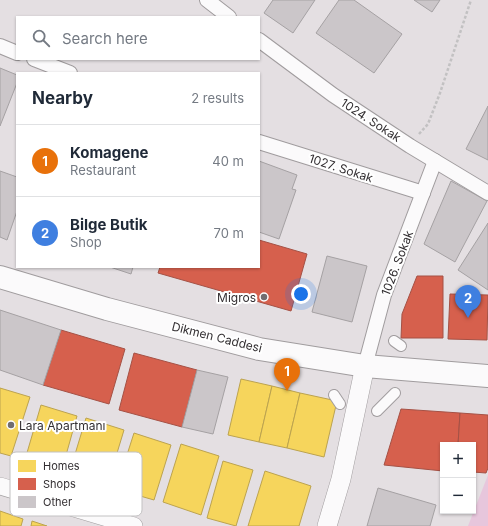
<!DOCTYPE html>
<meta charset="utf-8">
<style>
:root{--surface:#fff;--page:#f6f6f7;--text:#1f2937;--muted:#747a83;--line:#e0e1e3;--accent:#716d70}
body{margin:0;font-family:Inter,sans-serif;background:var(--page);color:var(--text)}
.controls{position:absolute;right:12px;bottom:12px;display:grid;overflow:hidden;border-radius:0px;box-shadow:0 1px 3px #0004}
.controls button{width:36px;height:36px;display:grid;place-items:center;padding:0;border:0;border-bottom:1px solid var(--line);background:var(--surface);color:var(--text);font:20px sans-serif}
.you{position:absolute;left:301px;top:294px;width:14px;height:14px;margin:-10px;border:3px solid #fff;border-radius:50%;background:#1a73e8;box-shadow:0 0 0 6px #1a73e833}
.badge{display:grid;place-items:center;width:26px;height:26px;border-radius:50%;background:var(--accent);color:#fff;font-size:13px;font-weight:700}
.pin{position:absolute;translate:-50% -33px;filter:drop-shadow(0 1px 2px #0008)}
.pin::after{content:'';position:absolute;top:21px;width:14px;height:12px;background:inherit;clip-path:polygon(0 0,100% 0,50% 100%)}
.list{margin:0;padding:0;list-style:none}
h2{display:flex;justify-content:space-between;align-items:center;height:52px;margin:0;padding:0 16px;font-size:17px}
h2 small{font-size:13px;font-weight:400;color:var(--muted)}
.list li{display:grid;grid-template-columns:26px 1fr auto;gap:12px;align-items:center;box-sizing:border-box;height:72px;padding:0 16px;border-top:1px solid var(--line)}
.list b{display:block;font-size:15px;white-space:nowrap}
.list p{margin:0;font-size:13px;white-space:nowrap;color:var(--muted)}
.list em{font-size:13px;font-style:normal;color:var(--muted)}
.icon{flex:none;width:22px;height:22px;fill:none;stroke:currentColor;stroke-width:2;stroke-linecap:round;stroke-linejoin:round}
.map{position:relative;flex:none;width:488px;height:526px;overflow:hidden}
.search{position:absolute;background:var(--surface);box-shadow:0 1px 3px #0004;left:16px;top:16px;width:244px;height:44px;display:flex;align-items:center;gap:10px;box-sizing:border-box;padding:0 14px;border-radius:0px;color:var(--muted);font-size:15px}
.panel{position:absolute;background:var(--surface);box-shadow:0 1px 3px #0004;left:16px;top:72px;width:244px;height:196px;border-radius:0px}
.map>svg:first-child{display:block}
.green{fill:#e7c6dc}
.homes{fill:#f6d55c;stroke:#bca34f}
.shops{fill:#d6604d;stroke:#a55145}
.building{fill:#cbc6c9;stroke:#a5a1a3}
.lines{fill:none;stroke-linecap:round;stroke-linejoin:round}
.pedestrian-casing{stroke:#a09c9e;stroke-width:12}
.minor-casing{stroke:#a09c9e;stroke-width:16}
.tertiary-casing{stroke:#a09c9e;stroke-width:18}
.secondary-casing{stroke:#a09c9e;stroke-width:20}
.primary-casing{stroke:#a09c9e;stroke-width:24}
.path{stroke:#c2c1c2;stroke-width:2.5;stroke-dasharray:3 2;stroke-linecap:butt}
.pedestrian{stroke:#fbfafb;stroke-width:10}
.minor{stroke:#fbfafb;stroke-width:14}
.tertiary{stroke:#fbfafb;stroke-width:17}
.secondary{stroke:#fbfafb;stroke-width:19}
.primary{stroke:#fbfafb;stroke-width:22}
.poi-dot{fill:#716d70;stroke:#fff;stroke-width:1.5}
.labels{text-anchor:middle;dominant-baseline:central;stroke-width:4;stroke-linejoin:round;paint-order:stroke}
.street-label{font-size:12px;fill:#332f32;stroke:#fff}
.poi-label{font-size:12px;fill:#332f32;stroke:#fff;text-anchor:end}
.key{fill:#fff;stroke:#c2c1c2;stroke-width:1}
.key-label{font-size:11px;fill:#332f32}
</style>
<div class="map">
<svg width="488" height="526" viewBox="0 0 488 526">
<rect width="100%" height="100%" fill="#e4dfe2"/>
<path class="green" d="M488 475V526H468Z"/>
<g class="homes">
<path d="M241 379 272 386 259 442 228 435Z"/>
<path d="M272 386 300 393 287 448 259 442Z"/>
<path d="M0 388 30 397 11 456 0 453Z"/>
<path d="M300 393 337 401 324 457 287 448Z"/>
<path d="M41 405 77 416 61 473 24 463Z"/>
<path d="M86 418 124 430 107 486 69 474Z"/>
<path d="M134 433 171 445 154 500 116 489Z"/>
<path d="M181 444 219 456 201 515 163 502Z"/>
<path d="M223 461 253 470 236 526 207 518Z"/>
<path d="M265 471 311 486 299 526H248Z"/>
<path d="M0 511 23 519 21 526H0Z"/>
<path d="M32 521 47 526H31Z"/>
</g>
<g class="shops">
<path d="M259 240 307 254 291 311 158 273 160 267H259Z"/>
<path d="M417 276H443V338H401L402 314Z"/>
<path d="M450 294 488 295 487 340 448 339Z"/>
<path d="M61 330 125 349 109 404 43 385Z"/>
<path d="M134 353 197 370 182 427 119 410Z"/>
<path d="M401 409 460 413 458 445H443V471L384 465Z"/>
<path d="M460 413 488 415V468L486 473 473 472V445H458Z"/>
</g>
<g class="building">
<path d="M273 0H315L293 33 264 13Z"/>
<path d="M339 0H354L402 34 374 73 316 33Z"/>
<path d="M414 0H440L432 12Z"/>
<path d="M0 68 17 75V83L0 126Z"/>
<path d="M488 106V160L466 149Z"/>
<path d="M259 161 297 175 292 189 296 190 279 239 259 232Z"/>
<path d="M0 171 17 177V211L7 240 0 237Z"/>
<path d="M451 181 487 201 455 262 424 244Z"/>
<path d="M488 223V290L458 270Z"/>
<path d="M327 256 367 266 352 322 312 312Z"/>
<path d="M110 267H133L131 274Z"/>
<path d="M0 310 61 330 43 385 0 370Z"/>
<path d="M197 370 228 377 213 434 182 427Z"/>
<path d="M378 488 436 505 430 526H367Z"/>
</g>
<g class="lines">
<g class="pedestrian-casing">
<g id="pedestrian">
<path d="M394 341 401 346"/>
<path d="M334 395 340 404"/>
<path d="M377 411 395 393"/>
</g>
</g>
<g class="minor-casing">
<g id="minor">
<path d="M207 0 229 17"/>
<path d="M259 40 333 95 410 146 488 193"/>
<path d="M0 46 17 53"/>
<path d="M34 59 70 73"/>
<path d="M259 142 423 193"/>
<path d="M365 366 384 295 435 161"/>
</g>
</g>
<g class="tertiary-casing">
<path id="tertiary" d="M0 486 134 526"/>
</g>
<g class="secondary-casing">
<path id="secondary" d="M327 526 341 479 365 366"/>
</g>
<g class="primary-casing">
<path id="primary" d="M0 277 107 309 259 349 365 366 488 376"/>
</g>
<path class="path" d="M419 134 428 124 440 93 471 0"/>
<use href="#pedestrian" class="pedestrian"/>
<use href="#minor" class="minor"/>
<use href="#tertiary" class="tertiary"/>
<use href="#secondary" class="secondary"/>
<use href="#primary" class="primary"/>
</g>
<g class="poi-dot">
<circle cx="264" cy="297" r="4"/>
<circle cx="11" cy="425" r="4"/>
</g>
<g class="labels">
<g class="street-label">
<text transform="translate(371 120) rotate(33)">1024. Sokak</text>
<text transform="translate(341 168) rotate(18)">1027. Sokak</text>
<text transform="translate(397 263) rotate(-69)">1026. Sokak</text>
<text transform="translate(217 337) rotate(14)">Dikmen Caddesi</text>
</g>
<g class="poi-label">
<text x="256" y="297">Migros</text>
<text x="19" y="425" text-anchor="start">Lara Apartmanı</text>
</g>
</g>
<rect x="10" y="452" width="132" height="64" rx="6" class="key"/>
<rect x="18" y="460" width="18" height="12" fill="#f6d55c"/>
<rect x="18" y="478" width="18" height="12" fill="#d6604d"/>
<rect x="18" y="496" width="18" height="12" fill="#cbc6c9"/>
<g class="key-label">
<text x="43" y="470">Homes</text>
<text x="43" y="488">Shops</text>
<text x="43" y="506">Other</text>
</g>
</svg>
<div class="controls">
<button>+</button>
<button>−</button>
</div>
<div class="you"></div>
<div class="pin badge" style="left:287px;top:391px;background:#e8710a">1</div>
<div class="pin badge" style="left:468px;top:318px;background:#3f7fe0">2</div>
<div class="search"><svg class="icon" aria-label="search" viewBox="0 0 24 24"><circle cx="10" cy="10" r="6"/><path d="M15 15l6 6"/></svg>Search here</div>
<section class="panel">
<h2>Nearby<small>2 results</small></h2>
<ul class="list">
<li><span class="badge" style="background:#e8710a">1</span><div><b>Komagene</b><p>Restaurant</p></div><em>40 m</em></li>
<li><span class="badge" style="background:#3f7fe0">2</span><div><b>Bilge Butik</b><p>Shop</p></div><em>70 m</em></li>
</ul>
</section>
</div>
